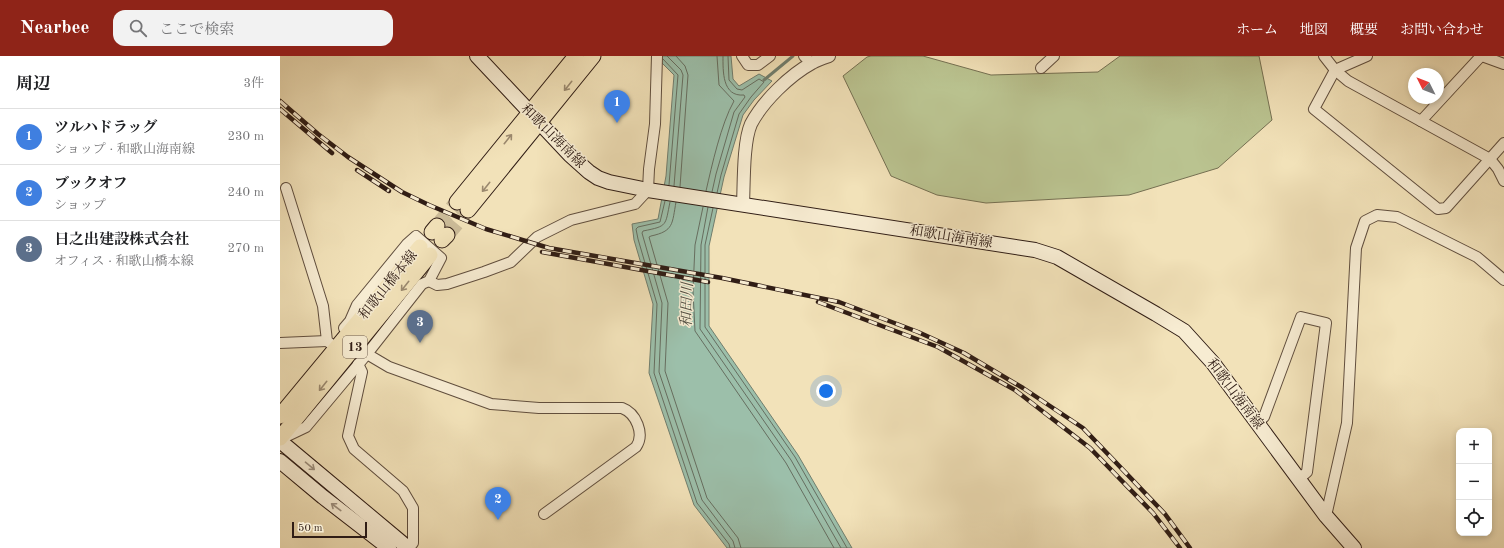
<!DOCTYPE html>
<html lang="ja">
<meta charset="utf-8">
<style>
:root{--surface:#fff;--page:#f2f2f2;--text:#202124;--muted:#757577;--line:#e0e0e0;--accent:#8f2418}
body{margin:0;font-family:"Old Standard TT","Noto Serif JP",serif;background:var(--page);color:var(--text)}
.controls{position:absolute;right:12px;bottom:12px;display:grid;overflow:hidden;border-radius:8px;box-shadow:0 2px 6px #0003}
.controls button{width:36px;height:36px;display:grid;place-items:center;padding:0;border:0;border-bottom:1px solid var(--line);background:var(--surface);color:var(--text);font:20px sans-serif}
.compass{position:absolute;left:1128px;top:12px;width:36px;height:36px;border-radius:50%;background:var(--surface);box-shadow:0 2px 6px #0003;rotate:312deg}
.scale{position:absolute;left:12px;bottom:10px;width:75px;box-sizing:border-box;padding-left:4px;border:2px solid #301d15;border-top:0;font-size:11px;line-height:14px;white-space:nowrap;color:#301d15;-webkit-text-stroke:3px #f7ecd2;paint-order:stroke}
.you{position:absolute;left:546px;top:335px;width:14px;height:14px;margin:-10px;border:3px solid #fff;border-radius:50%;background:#1a73e8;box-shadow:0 0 0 6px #1a73e833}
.badge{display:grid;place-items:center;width:26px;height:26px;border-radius:50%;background:var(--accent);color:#fff;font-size:13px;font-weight:700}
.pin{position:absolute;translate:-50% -33px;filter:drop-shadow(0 1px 2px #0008)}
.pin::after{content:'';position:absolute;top:21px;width:14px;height:12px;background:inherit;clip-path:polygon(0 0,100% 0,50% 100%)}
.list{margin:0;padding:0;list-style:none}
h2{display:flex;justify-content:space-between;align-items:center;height:52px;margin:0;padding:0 16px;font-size:17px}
h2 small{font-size:13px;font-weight:400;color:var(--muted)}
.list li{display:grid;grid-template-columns:26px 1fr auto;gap:12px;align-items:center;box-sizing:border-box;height:56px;padding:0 16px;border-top:1px solid var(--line)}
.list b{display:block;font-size:15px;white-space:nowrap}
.list p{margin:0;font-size:13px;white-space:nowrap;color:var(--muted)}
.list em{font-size:13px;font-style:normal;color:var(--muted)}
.icon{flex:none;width:22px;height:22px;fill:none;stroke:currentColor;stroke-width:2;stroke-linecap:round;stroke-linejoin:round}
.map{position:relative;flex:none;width:1224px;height:492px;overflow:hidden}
header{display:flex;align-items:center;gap:24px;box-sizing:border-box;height:56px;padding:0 20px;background:var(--accent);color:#fff}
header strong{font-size:19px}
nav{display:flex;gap:22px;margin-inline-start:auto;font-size:14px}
.search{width:280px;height:36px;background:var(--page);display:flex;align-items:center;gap:10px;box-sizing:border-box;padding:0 14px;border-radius:12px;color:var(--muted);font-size:15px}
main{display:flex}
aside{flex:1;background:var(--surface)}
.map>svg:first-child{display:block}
.green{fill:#bac390;stroke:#757052}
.water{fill:#9cbfaa;stroke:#717e6e}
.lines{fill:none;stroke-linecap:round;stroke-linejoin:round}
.shore{stroke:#666e60;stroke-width:1}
.stream{stroke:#717e6e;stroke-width:3}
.primary-tunnel{stroke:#cbbb98;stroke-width:15;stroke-dasharray:15 8;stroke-linecap:butt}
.minor-casing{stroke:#604e3e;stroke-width:12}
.tertiary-casing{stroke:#604e3e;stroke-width:14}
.secondary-casing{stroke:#301d15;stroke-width:16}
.primary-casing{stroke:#301d15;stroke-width:17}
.minor{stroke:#f7ecd2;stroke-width:10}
.tertiary{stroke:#f7ecd2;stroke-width:12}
.secondary{stroke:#f7ecd2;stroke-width:14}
.primary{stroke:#f2e2b9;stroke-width:15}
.rail-casing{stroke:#301d15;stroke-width:4.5}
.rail{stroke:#f7ecd2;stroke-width:3;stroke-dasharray:9;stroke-linecap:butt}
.oneway{stroke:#9b896f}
.oneway2{stroke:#9d8f7d}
.labels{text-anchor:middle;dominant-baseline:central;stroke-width:3;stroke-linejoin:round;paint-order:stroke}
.shield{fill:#f7ecd2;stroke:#6c5b4e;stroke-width:1}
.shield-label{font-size:13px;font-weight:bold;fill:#301d15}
.street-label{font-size:14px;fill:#301d15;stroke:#f7ecd2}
.water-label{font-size:15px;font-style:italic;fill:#504e42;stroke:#f7ecd2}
</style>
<header>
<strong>Nearbee</strong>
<div class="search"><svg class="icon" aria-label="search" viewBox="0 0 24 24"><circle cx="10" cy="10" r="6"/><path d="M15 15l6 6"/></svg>ここで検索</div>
<nav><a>ホーム</a><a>地図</a><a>概要</a><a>お問い合わせ</a></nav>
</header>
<main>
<aside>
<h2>周辺<small>3件</small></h2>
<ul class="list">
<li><span class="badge" style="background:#3f7fe0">1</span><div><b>ツルハドラッグ</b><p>ショップ · 和歌山海南線</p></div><em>230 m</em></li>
<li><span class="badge" style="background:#3f7fe0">2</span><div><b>ブックオフ</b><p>ショップ</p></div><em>240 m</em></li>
<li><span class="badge" style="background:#5c6f8a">3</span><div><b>日之出建設株式会社</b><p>オフィス · 和歌山橋本線</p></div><em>270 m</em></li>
</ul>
</aside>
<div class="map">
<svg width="1224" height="492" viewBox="0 0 1224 492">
<rect width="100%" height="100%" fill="#f2e2b9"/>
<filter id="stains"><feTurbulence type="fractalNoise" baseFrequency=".005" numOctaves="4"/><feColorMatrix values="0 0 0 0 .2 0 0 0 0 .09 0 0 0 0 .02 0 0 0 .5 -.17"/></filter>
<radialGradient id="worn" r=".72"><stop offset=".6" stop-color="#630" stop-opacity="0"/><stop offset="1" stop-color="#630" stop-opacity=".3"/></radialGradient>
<path class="green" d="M591 0H643L711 19 818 16 840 0H979L992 64 938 112 849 139 706 147 657 139 611 120 563 20 587 1Z"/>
<path class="water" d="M375 0H451L453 23 459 30 479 18 492 25 474 44 463 59 444 121 429 190V270L518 399 572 492H447L414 449 369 317 373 248 354 184 352 168 378 163 386 120 394 19Z"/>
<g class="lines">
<g class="shore">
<path d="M387 0 401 14 403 19 394 130"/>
<path d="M396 0 405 10 408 19 400 131"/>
<path d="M383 3 398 19 389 129"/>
<path d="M426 135C432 109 441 68 454 45L439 29 437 0"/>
<path d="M432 136 436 118 454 56 465 41 464 39C442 41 443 15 443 0"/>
<path d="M437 137 441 119 459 58 471 41 484 26 479 23 462 34 457 33 449 24 448 0"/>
<path d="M385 145 380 166 358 171 356 173 358 183 377 248 374 317 417 447 449 488 450 492"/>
<path d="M390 146C385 170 388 170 363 175L362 177 382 247 379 316 422 444 453 485 455 492"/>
<path d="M396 146C392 168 394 175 371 180L369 181 388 247 385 315 427 442 458 482 461 492"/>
<path d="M423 151 415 189 413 235 415 275 506 407 554 492"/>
<path d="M428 151 421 189 420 273 511 404 561 492"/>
<path d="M433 152 425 189V271L515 401 567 492"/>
</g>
<path class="stream" d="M484 24 513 0"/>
<g class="primary-tunnel">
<path d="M157 170 177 146"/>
<path d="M167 179 188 154"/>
</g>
<g class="minor-casing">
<g id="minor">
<path d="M462 0 468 9H478L490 0"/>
<path d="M524 0 531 7"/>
<path d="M1044 0 1055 14 1068 25 1210 103 1218 113 1224 125"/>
<path d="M1087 0 1055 14 1034 53 1158 153 1166 152 1224 87"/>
<path d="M1202 0 1224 8"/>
<path d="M761 12 774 0"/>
<path d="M1141 65 1201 0"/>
<path d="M6 132 43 250 47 285 51 288"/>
<path d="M149 225 157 229 167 228 204 216 231 206 257 181 291 164 355 148 368 134 369 113 375 68 377 0"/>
<path d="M0 287 47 285"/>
<path d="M87 298 109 311 211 348 259 352H342C356 357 365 378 356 391L264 458"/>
<path d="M78 308 82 316 68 380 74 393 123 435 133 452V487L129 492"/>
<path d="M977 366 984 361 1021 261 1046 267 1027 416 1019 423"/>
<path d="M3 382 26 371 87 298 142 228 149 225 161 202 136 180 127 188 77 249 70 265 64 272"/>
<path d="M1046 460 1067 367 1076 192 1085 165 1097 159 1117 161 1197 201 1224 224"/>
</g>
</g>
<g class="tertiary-casing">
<path id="tertiary" d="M463 148C464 127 463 86 471 68 483 45 510 19 532 7 537 4 543 2 549 0"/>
</g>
<g class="secondary-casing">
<g id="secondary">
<path d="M197 0 290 99 309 116 318 122 329 126 368 134 755 194 777 201 876 258 904 275 933 307 1046 460 1074 492"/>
<path d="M0 385 128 492"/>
<path d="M0 405 43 441 109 492"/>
</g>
</g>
<g class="primary-casing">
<g id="primary">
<path d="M177 146 296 0"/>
<path d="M188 154 313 0"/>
<path d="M152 176 157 170"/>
<path d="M162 184 167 179"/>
<path d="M0 360 140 191"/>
<path d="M0 382 150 199"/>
</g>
</g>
<use href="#minor" class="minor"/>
<use href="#tertiary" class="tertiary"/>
<use href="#secondary" class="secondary"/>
<use href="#primary" class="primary"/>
<g class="rail-casing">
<g id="rail">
<path d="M0 45 38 78 68 101 122 136 149 149 206 173 269 192 442 222 559 246 638 276 684 297 743 332 803 372 885 458 910 492"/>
<path d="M0 53 52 97"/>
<path d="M77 114 109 135"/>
<path d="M262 196 428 226"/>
<path d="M538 246 658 291 735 334 810 392 873 457 900 492"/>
</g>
</g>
<use href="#rail" class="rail"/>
</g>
<defs><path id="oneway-shaft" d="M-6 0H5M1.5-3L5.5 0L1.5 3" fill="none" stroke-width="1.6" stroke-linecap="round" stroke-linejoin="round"/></defs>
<g class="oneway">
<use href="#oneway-shaft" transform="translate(288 30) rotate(129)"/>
<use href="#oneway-shaft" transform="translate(228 83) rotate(-51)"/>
<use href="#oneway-shaft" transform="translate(206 131) rotate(129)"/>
<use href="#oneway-shaft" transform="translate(125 230) rotate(129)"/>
<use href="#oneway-shaft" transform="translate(43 330) rotate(129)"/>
</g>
<g class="oneway2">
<use href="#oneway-shaft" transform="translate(30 410) rotate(40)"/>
<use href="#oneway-shaft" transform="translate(56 451) rotate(-143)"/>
</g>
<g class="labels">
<rect class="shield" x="63" y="280" width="24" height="22" rx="3"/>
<g class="shield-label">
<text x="75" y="291">13</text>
</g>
<g class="street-label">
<text transform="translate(273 80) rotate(45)">和歌山海南線</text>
<text transform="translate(671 181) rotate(9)">和歌山海南線</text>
<text transform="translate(108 229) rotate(-51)">和歌山橋本線</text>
<text transform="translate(955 338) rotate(53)">和歌山海南線</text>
</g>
<g class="water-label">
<text transform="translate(408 249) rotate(-88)">和田川</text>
</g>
</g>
<rect width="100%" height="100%" filter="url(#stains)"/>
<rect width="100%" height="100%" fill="url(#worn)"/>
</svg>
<div class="controls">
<button>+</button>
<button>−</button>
<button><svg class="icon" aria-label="locate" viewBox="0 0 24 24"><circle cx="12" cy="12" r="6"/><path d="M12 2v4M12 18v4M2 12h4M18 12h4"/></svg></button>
</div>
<svg class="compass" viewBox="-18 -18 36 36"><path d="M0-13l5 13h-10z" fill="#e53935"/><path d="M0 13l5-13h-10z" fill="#757577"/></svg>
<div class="scale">50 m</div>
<div class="you"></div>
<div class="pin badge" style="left:337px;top:67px;background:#3f7fe0">1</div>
<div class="pin badge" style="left:218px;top:464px;background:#3f7fe0">2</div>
<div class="pin badge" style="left:140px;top:287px;background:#5c6f8a">3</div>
</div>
</main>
